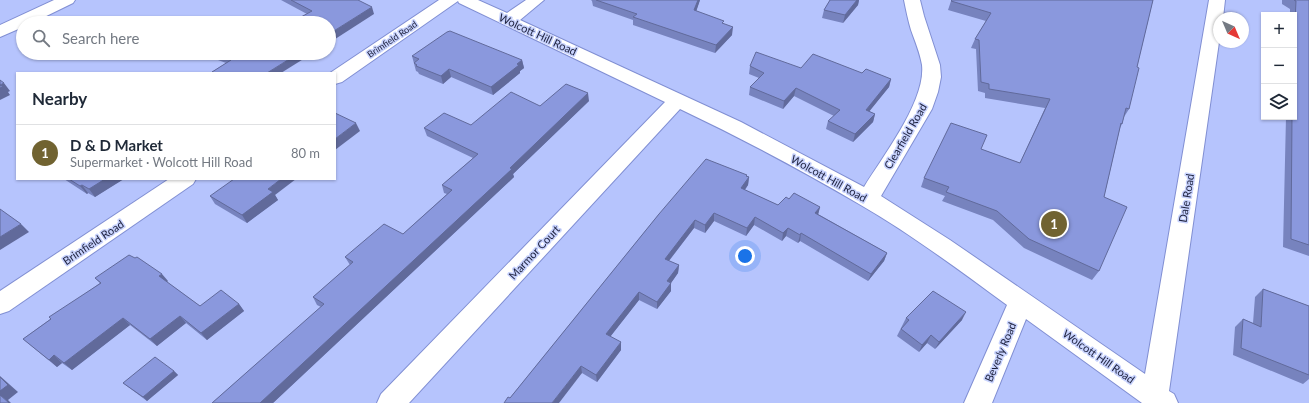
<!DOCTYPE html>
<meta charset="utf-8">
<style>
:root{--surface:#fff;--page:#f6f6f7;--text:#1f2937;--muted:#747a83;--line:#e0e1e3;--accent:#716331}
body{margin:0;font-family:Lato,sans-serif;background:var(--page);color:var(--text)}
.controls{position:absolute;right:12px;top:12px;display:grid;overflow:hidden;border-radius:0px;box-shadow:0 1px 3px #0004}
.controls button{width:36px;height:36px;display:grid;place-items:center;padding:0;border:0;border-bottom:1px solid var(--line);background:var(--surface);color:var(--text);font:20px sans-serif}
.compass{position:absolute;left:1213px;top:12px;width:36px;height:36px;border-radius:50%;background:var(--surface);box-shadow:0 1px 3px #0004;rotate:136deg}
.you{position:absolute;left:745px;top:256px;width:14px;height:14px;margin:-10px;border:3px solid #fff;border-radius:50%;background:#1a73e8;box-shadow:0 0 0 6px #1a73e833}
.badge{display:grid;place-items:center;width:26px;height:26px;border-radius:50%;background:var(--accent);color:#fff;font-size:13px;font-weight:700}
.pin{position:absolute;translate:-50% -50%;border:2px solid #fff;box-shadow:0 1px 4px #0006}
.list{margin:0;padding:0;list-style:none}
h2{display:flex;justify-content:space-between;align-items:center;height:52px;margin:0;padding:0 16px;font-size:17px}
h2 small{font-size:13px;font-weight:400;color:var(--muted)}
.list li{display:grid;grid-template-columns:26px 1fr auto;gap:12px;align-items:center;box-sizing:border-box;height:56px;padding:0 16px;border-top:1px solid var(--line)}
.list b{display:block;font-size:15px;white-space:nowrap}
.list p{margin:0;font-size:13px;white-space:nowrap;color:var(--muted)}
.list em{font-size:13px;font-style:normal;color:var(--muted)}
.icon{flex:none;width:22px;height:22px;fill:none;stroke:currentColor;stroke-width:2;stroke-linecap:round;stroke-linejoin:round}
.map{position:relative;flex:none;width:1309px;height:403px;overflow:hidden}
.search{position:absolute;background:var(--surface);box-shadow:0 1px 3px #0004;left:16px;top:16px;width:320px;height:44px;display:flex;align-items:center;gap:10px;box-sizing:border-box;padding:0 14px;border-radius:22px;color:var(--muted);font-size:15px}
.panel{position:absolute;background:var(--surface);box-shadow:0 1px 3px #0004;left:16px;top:72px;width:320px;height:108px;border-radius:0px}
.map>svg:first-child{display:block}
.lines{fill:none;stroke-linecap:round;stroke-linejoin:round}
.minor-casing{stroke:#818fd3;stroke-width:2}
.minor{fill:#fff;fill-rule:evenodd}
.wall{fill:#7783be}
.shaded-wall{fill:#616a9b}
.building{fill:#8a98dd;stroke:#616a9b}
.labels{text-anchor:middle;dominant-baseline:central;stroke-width:3;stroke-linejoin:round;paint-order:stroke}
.far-street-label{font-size:9px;fill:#1d213d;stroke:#c7d2fd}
.street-label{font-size:11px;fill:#1d213d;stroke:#c7d2fd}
</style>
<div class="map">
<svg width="1309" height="403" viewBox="0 0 1309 403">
<rect width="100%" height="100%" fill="#b6c4fd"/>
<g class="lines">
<g class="minor-casing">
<g id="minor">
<path d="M54 0H75L73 3 32 23H23V27L0 37V25Z"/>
<path d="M439 0H478L507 13 526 0H544L520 20 741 122 864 187C883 156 926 101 922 65 920 53 915 41 911 30 908 20 906 10 904 0H920L924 16 940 65 941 77 938 92 932 109 881 196 950 240 1145 374 1209 0H1225L1223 18H1219V42L1169 391 1174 394 1178 403H1142L1026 319 992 403H964L1007 305C959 270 911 234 859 204 801 170 741 138 680 109L409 403H377L381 394 665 102 459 3 458 1 342 82 335 84V73H330Z"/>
<path d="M169 179H196L193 184 9 311 0 314V291Z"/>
</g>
</g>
<use href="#minor" class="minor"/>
</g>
<g class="wall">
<path d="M281 0H358L374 14H307Z"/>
<path d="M591 0H700L696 11 724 24 732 35 715 53 633 25V20L593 6 592 1Z"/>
<path d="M830 0H859L858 5 843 23 822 18 824 10Z"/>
<path d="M1153 0 1137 67 1129 109 1124 117 1122 124 1120 128 1104 197 1099 271 1092 280 1024 248 993 220 942 201 945 196 921 187 924 178 981 149 1020 163 1045 108 985 98V93L978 91 976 49 971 48 975 39 986 21 948 10 951 1Z"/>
<path d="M1282 0H1309V256L1283 247 1286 117H1294V15H1290V9L1282 4Z"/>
<path d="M215 53 281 73H213L212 72 226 63 218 60Z"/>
<path d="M412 56 522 60 524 68 520 71V73L493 95 451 77 443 84 419 74 418 72 416 71Z"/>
<path d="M750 66 801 68 862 73 891 79 889 87 869 111 875 114 873 122 853 142 826 129 828 121 834 116 794 96 783 109 749 95 750 87 759 78 749 74Z"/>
<path d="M589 101 513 174 514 177 273 403H212L321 307 317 305 313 297 350 265 345 257 403 234 447 194 444 193 442 185 473 158 427 136 424 128 471 125 540 106Z"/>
<path d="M747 176 749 177 748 185 745 190 778 205 789 199 820 207 818 214 887 253 884 261 868 281 800 241 798 243 786 236 782 241 754 225 746 236 714 221 705 233 694 228 669 261 679 265 678 273 671 283V291L657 309 639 300 610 337 621 350 597 382 582 373 510 398 659 214Z"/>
<path d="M64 179H123L95 197 88 193 87 194Z"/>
<path d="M275 195 278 200 247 223 215 204 210 196Z"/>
<path d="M95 278 168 281 167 282 200 306 239 304 244 311 207 340 186 323 157 346 130 325 72 370 62 363 57 367 23 339 100 283Z"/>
<path d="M1263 289 1309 306V379L1303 384 1233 355 1235 327 1243 319 1253 323 1255 297Z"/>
<path d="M906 318 962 320 935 349 927 343 919 352 897 336Z"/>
<path d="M174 371 178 375 147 401 123 383Z"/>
</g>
<g class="shaded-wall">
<path d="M698 0H700L694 18V10Z"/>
<path d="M857 0H859L858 5 843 23 845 15Z"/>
<path d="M372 7 374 14 329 43V34Z"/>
<path d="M733 27 732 35 715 53 716 45Z"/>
<path d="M299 53H313L281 73H267Z"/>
<path d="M522 60 524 68 520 71V73L493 95 491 87Z"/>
<path d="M449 69 451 77 443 84 441 76Z"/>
<path d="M891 79 889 87 864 118 866 110Z"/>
<path d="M4 83 10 91 8 92 10 95 0 100V85Z"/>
<path d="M796 88 794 96 783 109 784 101Z"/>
<path d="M588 93 589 101 513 174 514 177 273 403H260Z"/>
<path d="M875 114 873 122 853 142 855 134Z"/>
<path d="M356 123 360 131 335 150V139Z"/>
<path d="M747 175 746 182 749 177 748 185 740 196 741 188Z"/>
<path d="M105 179H124L95 197 89 189Z"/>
<path d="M281 179H296L275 195 278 200 247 223 242 215 268 189Z"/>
<path d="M82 185 88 193 87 194 80 186Z"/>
<path d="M820 207 818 215 815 213Z"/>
<path d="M714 213V221L705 233V225Z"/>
<path d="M755 217 754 225 746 236 747 228Z"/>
<path d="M695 220 694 228 664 267 665 259Z"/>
<path d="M21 224 29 232 0 250V237Z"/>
<path d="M788 228 786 236 782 241 783 233Z"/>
<path d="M801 233 800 241 798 243 800 235Z"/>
<path d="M887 253 884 261 868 281 871 274Z"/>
<path d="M679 265 678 273 671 283V291L657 309V302L667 281Z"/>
<path d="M162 274 168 281 165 283 159 276Z"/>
<path d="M639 292V300L606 342V334Z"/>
<path d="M239 304 244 311 207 340 201 333Z"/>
<path d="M966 312 962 320 935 349 939 342Z"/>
<path d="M180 316 186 323 157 346 150 339Z"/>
<path d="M123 318 130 325 72 370 64 363Z"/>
<path d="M931 335 927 343 919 352 922 345Z"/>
<path d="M621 342V350L597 382 596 375Z"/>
<path d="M54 355 62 363 57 367 49 360Z"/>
<path d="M581 366 582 373 559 403H552Z"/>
<path d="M174 371 178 375 147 401 143 397Z"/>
<path d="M0 376 18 392 8 400 11 403H9L0 395Z"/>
</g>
<g class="building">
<path d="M291 0H358L372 7 329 34V23H290L312 11Z"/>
<path d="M596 0H698L694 10 724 21 722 23 733 27 716 45 633 17 637 14Z"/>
<path d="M830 0H857L845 15 824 10Z"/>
<path d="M952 0H1153L1137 67 1139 68 1129 109 1126 108 1122 124 1121 123 1104 197 1127 207 1099 271 1029 239 997 211 946 192 949 187 924 178 951 123 987 135 981 149 1020 163 1050 99 989 89V84L981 82 979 40 975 39 991 13 951 1Z"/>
<path d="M1294 0H1309V245L1291 239 1292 117H1294V41L1296 1Z"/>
<path d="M450 31 522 60 517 64 519 65 491 87 449 69 441 76 416 66 417 65 414 63 419 59 412 56 447 32Z"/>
<path d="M756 52 801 68 813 54 862 73 866 69 891 79 866 110 875 114 855 134 828 121 840 110 796 88 784 101 750 87 764 73 750 66Z"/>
<path d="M215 53H299L267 73H214L212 72 231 60Z"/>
<path d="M0 80 4 83 0 85 3 87 0 88Z"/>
<path d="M566 84 588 93 510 168 512 169 260 403H212L324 304 313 297 353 262 345 257 384 224 403 234 452 190 442 185 478 154 424 128 444 113 471 125 511 92 540 106Z"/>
<path d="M335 113 356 123 335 139Z"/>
<path d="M706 159 747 175 746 176 749 177 741 188 778 205 786 197 789 199 794 193 820 207 815 213 887 253 871 274 801 233 800 235 788 228 783 233 755 217 747 228 714 213 705 225 695 220 665 259 679 265 667 281 671 283 657 302 639 292 606 334 621 342 596 375 581 366 552 403H504L508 397 510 398 659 214Z"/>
<path d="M69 179H105L89 189 82 185 80 186Z"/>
<path d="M234 179H281L268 189 273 192 242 215 210 196Z"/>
<path d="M0 209 21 224 0 237Z"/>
<path d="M129 255 135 258 137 257 162 274 159 276 200 306 221 290 239 304 201 333 180 316 150 339 123 318 64 363 54 355 49 360 23 339 51 319 49 317 101 283 95 278Z"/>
<path d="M1263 289 1309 306V375L1241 348 1243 319 1261 327Z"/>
<path d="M933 291 966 312 939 342 931 335 922 345 901 329 909 320 906 318Z"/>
<path d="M155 357 174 371 143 397 123 383Z"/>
<path d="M0 377 8 385 0 391Z"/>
<path d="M0 395 9 403H0Z"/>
</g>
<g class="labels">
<g class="far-street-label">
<text transform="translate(392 39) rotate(-34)">Brimfield Road</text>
</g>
<g class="street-label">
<text transform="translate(538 34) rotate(25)">Wolcott Hill Road</text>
<text transform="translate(905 136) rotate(-60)">Clearfield Road</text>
<text transform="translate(829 178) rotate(29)">Wolcott Hill Road</text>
<text transform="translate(1186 198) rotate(-81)">Dale Road</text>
<text transform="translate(93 242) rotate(-34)">Brimfield Road</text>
<text transform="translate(534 252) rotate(-47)">Marmor Court</text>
<text transform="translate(1000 352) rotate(-67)">Beverly Road</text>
<text transform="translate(1099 356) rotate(35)">Wolcott Hill Road</text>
</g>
</g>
</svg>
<div class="controls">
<button>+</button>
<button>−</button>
<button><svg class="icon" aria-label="layers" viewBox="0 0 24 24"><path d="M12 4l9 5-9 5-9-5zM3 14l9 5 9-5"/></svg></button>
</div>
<svg class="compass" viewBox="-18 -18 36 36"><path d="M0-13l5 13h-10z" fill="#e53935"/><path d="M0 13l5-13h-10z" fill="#747a83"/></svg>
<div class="you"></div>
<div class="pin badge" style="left:1054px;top:224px">1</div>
<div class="search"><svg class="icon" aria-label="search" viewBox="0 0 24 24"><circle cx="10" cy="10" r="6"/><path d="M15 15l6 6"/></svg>Search here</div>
<section class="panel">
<h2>Nearby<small></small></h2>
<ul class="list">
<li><span class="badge">1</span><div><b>D &amp; D Market</b><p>Supermarket · Wolcott Hill Road</p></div><em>80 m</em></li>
</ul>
</section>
</div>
